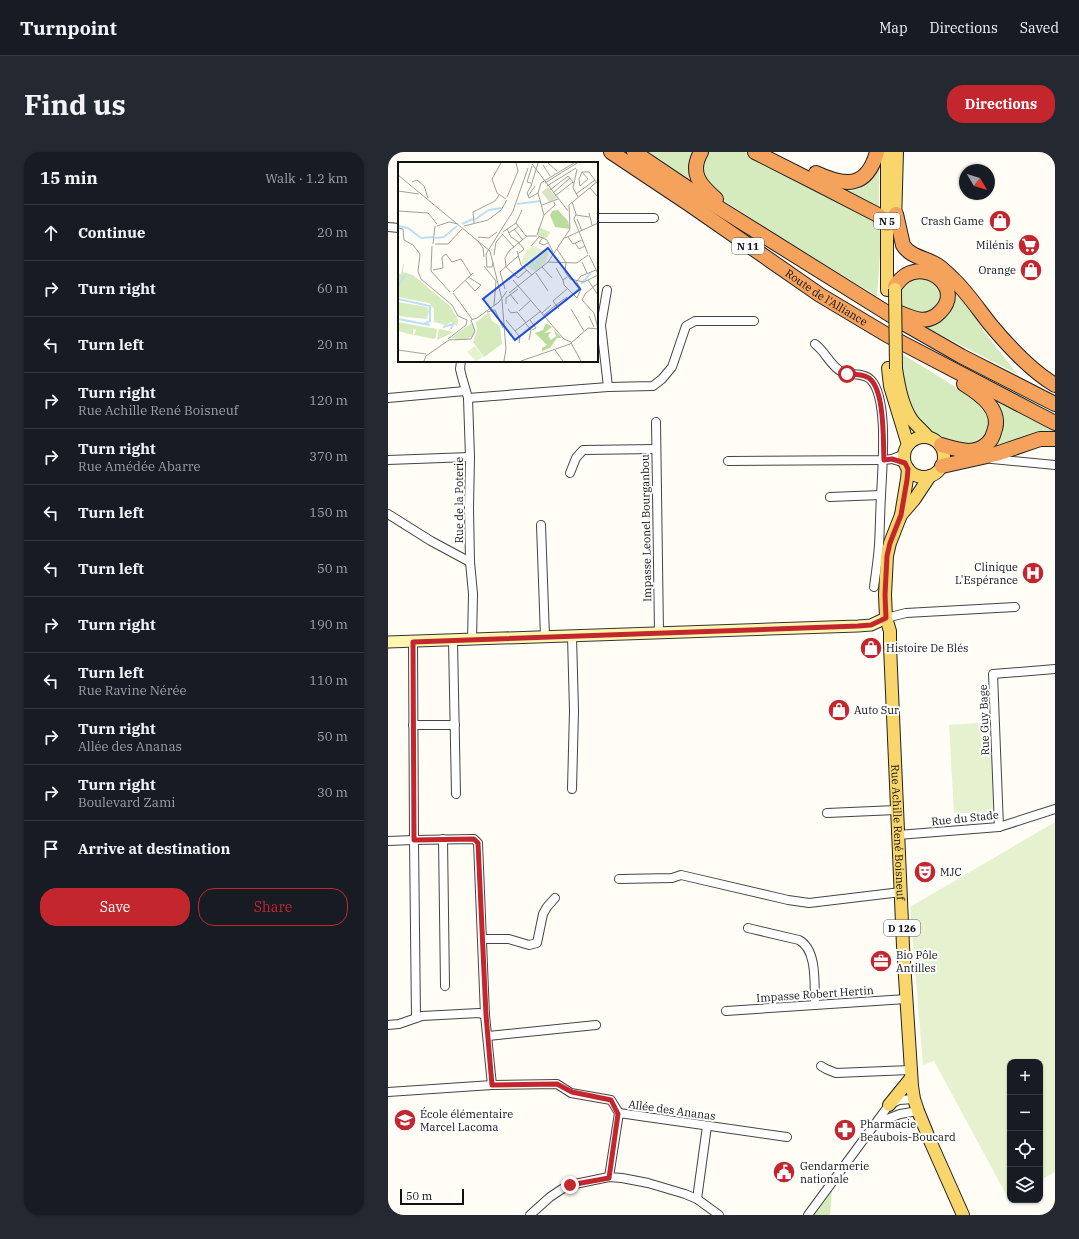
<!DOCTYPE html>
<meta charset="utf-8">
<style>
:root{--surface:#171b24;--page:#242831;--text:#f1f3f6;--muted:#9ea1a6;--line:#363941;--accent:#c4262e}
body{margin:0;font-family:"IBM Plex Serif",serif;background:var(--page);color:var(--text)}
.controls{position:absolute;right:12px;bottom:12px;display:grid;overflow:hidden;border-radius:8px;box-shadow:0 1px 3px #0004}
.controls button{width:36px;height:36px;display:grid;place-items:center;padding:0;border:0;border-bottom:1px solid var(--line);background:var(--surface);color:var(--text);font:20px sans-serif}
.compass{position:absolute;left:571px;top:12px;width:36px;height:36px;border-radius:50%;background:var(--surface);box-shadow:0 1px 3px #0004;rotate:128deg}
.scale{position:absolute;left:12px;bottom:10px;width:64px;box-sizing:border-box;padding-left:4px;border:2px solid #111;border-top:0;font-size:11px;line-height:14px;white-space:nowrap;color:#111;-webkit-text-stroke:3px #fff;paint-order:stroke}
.stop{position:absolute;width:12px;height:12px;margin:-9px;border:3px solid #c4262e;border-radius:50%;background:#fff}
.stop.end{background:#c4262e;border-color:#fff;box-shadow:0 1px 4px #0008}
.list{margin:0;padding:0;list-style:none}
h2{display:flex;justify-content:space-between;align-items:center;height:52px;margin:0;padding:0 16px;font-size:17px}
h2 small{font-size:13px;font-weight:400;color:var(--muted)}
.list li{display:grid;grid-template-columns:26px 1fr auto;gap:12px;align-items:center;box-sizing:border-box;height:56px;padding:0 16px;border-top:1px solid var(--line)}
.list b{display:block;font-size:15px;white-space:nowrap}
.list p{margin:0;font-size:13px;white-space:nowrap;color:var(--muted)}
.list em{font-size:13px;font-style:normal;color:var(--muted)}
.actions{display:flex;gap:8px;padding:12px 16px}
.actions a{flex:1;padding:9px 0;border:1px solid var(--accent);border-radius:16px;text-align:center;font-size:14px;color:var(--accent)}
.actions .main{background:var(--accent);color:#fff}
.icon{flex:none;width:22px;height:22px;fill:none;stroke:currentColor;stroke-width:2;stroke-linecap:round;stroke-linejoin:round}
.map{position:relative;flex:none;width:667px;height:1063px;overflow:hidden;border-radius:16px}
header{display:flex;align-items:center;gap:24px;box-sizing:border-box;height:56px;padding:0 20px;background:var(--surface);border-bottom:1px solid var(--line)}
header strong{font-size:19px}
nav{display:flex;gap:22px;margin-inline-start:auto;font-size:14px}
.intro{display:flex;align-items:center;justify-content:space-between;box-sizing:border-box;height:96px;padding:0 24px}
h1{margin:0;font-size:28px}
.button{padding:10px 18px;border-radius:16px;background:var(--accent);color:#fff;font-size:14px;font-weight:700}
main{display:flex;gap:24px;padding:0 24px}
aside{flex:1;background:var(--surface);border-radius:16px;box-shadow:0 1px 3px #0004}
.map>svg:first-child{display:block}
.green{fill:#d5ebbd}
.pitch{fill:#e6f2cf}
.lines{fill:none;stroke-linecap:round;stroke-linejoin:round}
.street-casing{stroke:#444;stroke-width:10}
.secondary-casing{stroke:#333;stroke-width:13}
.primary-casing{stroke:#222;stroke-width:14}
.highway-casing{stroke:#222;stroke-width:16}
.street{stroke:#fff;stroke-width:8}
.secondary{stroke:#fff6b0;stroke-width:11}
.primary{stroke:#f9d66b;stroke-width:12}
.highway{stroke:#f5a25d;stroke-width:14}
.primary-bridge-casing{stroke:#222;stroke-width:14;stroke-linecap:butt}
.primary-bridge{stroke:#f9d66b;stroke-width:12}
.route{stroke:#c4262e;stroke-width:5}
.labels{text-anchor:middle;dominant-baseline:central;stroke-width:4;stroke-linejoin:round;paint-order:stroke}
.shield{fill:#fff;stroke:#585858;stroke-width:1}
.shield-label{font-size:10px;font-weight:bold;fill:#111}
.poi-label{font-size:11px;fill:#111;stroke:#fff;text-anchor:start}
.street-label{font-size:11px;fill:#111;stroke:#fff}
.inset-river{fill:none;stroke:#b9e0f7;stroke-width:2}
.inset-road{fill:none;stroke:#a09f9a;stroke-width:1}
.view{fill:#1d4ed8;fill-opacity:0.15;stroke:#1d4ed8;stroke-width:2}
.inset-edge{fill:none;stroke:#111;stroke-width:2}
</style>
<header>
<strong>Turnpoint</strong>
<nav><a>Map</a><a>Directions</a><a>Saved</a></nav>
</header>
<div class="intro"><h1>Find us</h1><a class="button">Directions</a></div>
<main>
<aside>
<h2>15 min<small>Walk · 1.2 km</small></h2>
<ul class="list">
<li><svg class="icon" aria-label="ahead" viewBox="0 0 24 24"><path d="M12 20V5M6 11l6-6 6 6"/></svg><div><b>Continue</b></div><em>20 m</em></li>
<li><svg class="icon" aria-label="right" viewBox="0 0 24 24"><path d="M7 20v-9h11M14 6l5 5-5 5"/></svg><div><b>Turn right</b></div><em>60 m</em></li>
<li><svg class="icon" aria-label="left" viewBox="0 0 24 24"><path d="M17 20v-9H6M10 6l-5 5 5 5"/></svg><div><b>Turn left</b></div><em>20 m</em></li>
<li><svg class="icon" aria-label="right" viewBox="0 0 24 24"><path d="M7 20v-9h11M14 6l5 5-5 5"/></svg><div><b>Turn right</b><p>Rue Achille René Boisneuf</p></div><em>120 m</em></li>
<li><svg class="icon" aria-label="right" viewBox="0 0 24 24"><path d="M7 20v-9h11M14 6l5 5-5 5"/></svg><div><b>Turn right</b><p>Rue Amédée Abarre</p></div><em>370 m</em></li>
<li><svg class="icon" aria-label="left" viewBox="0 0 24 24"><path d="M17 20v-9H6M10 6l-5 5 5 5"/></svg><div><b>Turn left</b></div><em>150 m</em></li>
<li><svg class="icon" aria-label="left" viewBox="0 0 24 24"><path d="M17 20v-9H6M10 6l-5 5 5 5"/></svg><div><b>Turn left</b></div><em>50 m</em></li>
<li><svg class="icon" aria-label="right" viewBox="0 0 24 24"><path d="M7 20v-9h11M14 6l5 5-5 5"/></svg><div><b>Turn right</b></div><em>190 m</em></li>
<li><svg class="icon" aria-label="left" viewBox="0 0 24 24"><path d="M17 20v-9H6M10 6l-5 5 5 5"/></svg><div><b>Turn left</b><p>Rue Ravine Nérée</p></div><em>110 m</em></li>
<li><svg class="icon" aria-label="right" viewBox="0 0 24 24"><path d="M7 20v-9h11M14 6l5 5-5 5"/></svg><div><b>Turn right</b><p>Allée des Ananas</p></div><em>50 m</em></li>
<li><svg class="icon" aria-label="right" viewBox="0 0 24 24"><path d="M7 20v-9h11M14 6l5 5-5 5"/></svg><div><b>Turn right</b><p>Boulevard Zami</p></div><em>30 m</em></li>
<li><svg class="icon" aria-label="arrive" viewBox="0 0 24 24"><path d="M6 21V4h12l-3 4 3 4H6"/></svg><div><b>Arrive at destination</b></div></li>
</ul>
<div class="actions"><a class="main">Save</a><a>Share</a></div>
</aside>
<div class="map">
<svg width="667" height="1063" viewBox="0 0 667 1063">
<rect width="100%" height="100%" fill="#fffdf5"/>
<g class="green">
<path d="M258 0H306C300 8 300 17 302 27L299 28Z"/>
<path d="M318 0H357L478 61 494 74 489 144 417 101 335 48 315 30 311 11Z"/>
<path d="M491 11V60L455 38C459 38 464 39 468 38 480 34 488 22 491 11Z"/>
<path d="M529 123C544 129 553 133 553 151L539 164 512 156 513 129Z"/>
<path d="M566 136 588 165 595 178 629 222 533 173Z"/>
<path d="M511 200 579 242C590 251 596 257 602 271L599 282 592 291 584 295 557 289 546 281 538 278 526 268 512 226Z"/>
<path d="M596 241 667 280V282L589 302 609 287Z"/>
<path d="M444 1038 442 1063H425Z"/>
</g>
<g class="pitch">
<path d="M602 570 607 661H566L561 573Z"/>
<path d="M667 670V1020L652 1028V910H622V1045L620 1046 546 909 535 913 522 755Z"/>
</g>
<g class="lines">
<g class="street-casing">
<g id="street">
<path d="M209 66H266"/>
<path d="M0 75 11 76"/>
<path d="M219 138 213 173 220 235"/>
<path d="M427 192C438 200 442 214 454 220 463 224 476 220 483 228 501 247 494 318 493 344 492 360 492 376 491 393 490 407 488 421 486 435"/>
<path d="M73 209 72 217 74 225 80 246 82 305 81 356 82 410 85 442 84 488"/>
<path d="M0 246 77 239"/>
<path d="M80 246 220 235 265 234 274 227 284 215 298 174 307 169H366"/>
<path d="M268 270 271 481"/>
<path d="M504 307 517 311"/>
<path d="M604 307 667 313"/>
<path d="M0 308 82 305"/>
<path d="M340 309 496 308 504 307 517 302"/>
<path d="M182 321 188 306 195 298 268 297"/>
<path d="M442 345 493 343"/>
<path d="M0 362 43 389 82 410"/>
<path d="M153 373 157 485"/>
<path d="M498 466 518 461 627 455"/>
<path d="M184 484 186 559 184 637"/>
<path d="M65 488 68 642"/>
<path d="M25 490 26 688 86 687 90 691 97 863 104 933"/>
<path d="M25 573H67"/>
<path d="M439 661 508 658"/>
<path d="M611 675 605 522 667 517"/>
<path d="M510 683 611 675 667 657"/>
<path d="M55 687 57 834"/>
<path d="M0 689 26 688 28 866"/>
<path d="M231 727 284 726 293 723 400 748 421 751 513 740"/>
<path d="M360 776 411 788C430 798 426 834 427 853"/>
<path d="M94 787H121L141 793 149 791 155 762 159 755 167 746"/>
<path d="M338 859 518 847"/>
<path d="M0 873 11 872 34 864 91 861 97 863"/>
<path d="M100 884 208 873"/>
<path d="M433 914 438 917 448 921 522 918"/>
<path d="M0 940 104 933 169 932 183 941 223 948 231 961"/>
<path d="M489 971 512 962 530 959"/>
<path d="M221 1025 231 961 399 985"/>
<path d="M309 1047 319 974"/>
<path d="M142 1063 162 1045 174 1037 182 1033 221 1025 234 1026 260 1031 297 1042 309 1047 331 1063"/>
<path d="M420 1063 501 953 511 948 526 947"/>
</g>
</g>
<g class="secondary-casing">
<path id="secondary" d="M0 490 470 474 483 473 498 466"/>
</g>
<g class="primary-casing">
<g id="primary">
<path d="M507 71 509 0"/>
<path d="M499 138V0"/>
<path d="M500 216 502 234 520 293"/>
<path d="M508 217C511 235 514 253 524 268 529 274 535 279 540 285"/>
<circle cx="536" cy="305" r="20"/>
<path id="s1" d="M520 317 519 327 513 363 502 391 499 404 497 443 498 466 502 479V494L515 794 524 934 526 947 530 959 543 991 575 1063"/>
<path d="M513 363 526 348 542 324"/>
<path d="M501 953 523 926"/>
</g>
</g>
<g class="highway-casing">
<g id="highway">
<path id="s2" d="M223 0 301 52 432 143 499 183 667 271"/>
<path d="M246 0 307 41 517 172 573 204 667 252"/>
<path d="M313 0C301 21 312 33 328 47"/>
<path d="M367 0 432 33 490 63 499 72"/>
<path d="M428 21C458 35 479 36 489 0"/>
<path d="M508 62 515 93C522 105 538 106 549 113 555 117 560 122 565 127 579 140 590 157 602 172 621 195 642 218 667 233"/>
<path d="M507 134C510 130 513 126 518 123 543 109 575 138 552 160 540 173 526 167 512 161"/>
<path d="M553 293C561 295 571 298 580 299 588 299 595 296 600 291 603 288 605 284 606 280 615 258 592 242 576 232"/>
<path d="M554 314 608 302 652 287H667"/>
</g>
</g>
<use href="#street" class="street"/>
<use href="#secondary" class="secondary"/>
<use href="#primary" class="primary"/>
<use href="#highway" class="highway"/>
<g class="primary-bridge-casing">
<path id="primary-bridge" d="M507 137 508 217"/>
</g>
<use href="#primary-bridge" class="primary-bridge"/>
</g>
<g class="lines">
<path class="route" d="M182 1033 221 1026 230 962 223 948 184 940 169 932 104 933 98 863 90 691 86 687 26 688 25 490 470 474 483 473 498 466 497 443 499 404 502 391 513 363 519 328 520 317 517 311 504 307 496 308C495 288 497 238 481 226 475 222 466 222 459 222"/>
</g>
<defs>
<g id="shop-disc" transform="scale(1.15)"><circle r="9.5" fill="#c4262e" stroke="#fff"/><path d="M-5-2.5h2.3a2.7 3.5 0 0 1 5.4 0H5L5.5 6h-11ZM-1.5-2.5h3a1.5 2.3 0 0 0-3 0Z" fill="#fff"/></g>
<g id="supermarket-disc" transform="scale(1.15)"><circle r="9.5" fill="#c4262e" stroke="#fff"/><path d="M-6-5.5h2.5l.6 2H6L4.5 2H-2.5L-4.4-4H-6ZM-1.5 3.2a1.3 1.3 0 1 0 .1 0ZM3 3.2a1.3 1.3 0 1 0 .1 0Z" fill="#fff"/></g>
<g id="hospital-disc" transform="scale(1.15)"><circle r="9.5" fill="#c4262e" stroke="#fff"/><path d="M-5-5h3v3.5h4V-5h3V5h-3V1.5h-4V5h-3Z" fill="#fff"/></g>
<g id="theatre-disc" transform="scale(1.15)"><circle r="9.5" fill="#c4262e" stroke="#fff"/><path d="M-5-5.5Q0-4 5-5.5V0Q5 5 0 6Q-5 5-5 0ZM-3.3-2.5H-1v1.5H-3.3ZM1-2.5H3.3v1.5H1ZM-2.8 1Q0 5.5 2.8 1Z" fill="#fff"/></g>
<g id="office-disc" transform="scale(1.15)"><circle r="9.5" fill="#c4262e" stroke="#fff"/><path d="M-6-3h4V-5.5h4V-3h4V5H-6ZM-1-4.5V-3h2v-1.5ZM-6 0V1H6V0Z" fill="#fff"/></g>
<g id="school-disc" transform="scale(1.15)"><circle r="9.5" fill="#c4262e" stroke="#fff"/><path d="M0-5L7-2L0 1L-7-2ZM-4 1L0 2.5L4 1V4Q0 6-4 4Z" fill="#fff"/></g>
<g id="pharmacy-disc" transform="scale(1.15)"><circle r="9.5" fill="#c4262e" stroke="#fff"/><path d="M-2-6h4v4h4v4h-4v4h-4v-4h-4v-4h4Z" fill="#fff"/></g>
<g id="civic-disc" transform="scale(1.15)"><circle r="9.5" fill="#c4262e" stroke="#fff"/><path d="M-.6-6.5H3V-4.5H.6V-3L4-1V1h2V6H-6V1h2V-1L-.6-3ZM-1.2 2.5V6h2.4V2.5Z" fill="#fff"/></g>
</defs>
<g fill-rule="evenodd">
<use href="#shop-disc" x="612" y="69"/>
<use href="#supermarket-disc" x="641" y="93"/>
<use href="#shop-disc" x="643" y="118"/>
<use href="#hospital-disc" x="645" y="421"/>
<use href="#shop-disc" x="483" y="496"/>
<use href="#shop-disc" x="451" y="558"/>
<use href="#theatre-disc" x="537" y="720"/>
<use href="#office-disc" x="493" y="809"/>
<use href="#school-disc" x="17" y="968"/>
<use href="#pharmacy-disc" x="457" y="978"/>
<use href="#civic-disc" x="396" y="1020"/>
</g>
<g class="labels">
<g class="shield">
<rect x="486" y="61" width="26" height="16" rx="3"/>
<rect x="344" y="86" width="32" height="16" rx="3"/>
<rect x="496" y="768" width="36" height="16" rx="3"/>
</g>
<g class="shield-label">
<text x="499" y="69">N 5</text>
<text x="360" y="94">N 11</text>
<text x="514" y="776">D 126</text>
</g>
<g class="poi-label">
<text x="596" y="69" text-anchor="end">Crash Game</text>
<text x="626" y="93" text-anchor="end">Milénis</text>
<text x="628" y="118" text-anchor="end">Orange</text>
<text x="630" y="415" text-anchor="end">Clinique<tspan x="630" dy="13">L'Espérance</tspan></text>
<text x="498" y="496">Histoire De Blés</text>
<text x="466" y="558">Auto Sur</text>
<text x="552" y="720">MJC</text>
<text x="508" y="803">Bio Pôle<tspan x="508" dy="13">Antilles</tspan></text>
<text x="32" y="962">École élémentaire<tspan x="32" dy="13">Marcel Lacoma</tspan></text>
<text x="472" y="972">Pharmacie<tspan x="472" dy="13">Beaubois-Boucard</tspan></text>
<text x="412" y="1014">Gendarmerie<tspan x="412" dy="13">nationale</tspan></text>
</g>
<g class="street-label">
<text stroke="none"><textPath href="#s2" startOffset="260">Route de l'Alliance</textPath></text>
<text transform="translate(71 348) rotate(-90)">Rue de la Poterie</text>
<text transform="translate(258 376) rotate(-91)">Impasse Leonel Bourganbou</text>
<text transform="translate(596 568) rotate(-92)">Rue Guy Bage</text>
<text transform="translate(577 666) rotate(-6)">Rue du Stade</text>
<text stroke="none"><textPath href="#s1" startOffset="367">Rue Achille René Boisneuf</textPath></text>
<text transform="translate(427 842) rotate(-4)">Impasse Robert Hertin</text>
<text transform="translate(284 958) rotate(8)">Allée des Ananas</text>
</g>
</g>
<g transform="translate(10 10)">
<rect width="200" height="200" fill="#fffdf5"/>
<path d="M140 65 152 70 148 77 140 73ZM5 102 6 103 5 108V110L15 113 53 145 60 158 59 164 53 160 48 163 36 160V147L31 141 0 135V112H3ZM0 140 29 145 31 149 29 157 0 154ZM91 150 94 159 102 164 104 182 86 195 75 180 79 169 78 160ZM0 160 39 167 38 175 36 177 16 173 18 168 15 167V173L0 169ZM74 161 77 166 75 174 67 178 52 176ZM41 167 56 170 39 178Z" fill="#d5ebbd"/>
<path d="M160 48 170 59 172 67 157 65 152 53 154 49ZM148 161 154 165 146 171 153 170 150 174 153 178 158 174 156 168 164 176H159L152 186 144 189V186L149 183 137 171 145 168Z" fill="#b9dc9c"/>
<path d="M150 25 159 36 151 40 144 30Z" fill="#d9e3c4"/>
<path d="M135 84 151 90 147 101 138 110 123 101 128 88ZM77 184 85 195 78 199 69 190Z" fill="#e6f2cf"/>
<path class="inset-river" d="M119 42 143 39M76 58 91 48 103 46M64 62 75 57M0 64 10 66 23 76 35 75M37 76 46 75 59 64M183 122 193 111M0 124 8 112M0 137 32 144V159L26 162M0 157 32 163M45 165 55 162 53 167"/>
<path class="inset-road" d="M103 1 94 17 99 31 108 37M150 1 159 9M134 2 170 49M145 3 152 14M179 7 175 26 180 35M184 10 190 17 182 24 181 17ZM184 10H191L199 21M0 13 92 89 104 138 108 187 106 199M14 20 19 18 26 24 30 36M133 21 129 20 134 4M147 21 179 1M133 24 129 31 131 36 140 31M133 24 140 1M149 24 178 6M192 26 200 35M152 28 170 14 176 21M0 29 21 32M155 31 172 16M178 32 197 18M130 34 137 24M157 34 175 20M109 35 120 9 118 1M174 40 178 52 176 57 190 92M144 43 160 37M0 49 30 51 39 62M191 51 194 63M146 53 157 43 156 40M178 53 191 55M179 57 184 69M76 61 75 50 97 39 101 33M118 61 128 74H139M39 64 51 60 60 62M66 64 90 58 103 48 109 38M0 66 5 67 6 78 15 83 22 92 20 109 23 117 54 143 60 154 69 158 68 163 50 177M109 67 113 75 122 81M116 67 125 78M105 70 118 61 124 48M111 71 121 64M105 73 116 85M139 73 146 53 140 31 143 21 176 1M140 74 149 78 155 90M80 75 91 76 99 70M145 75 141 81 146 83 150 81M170 75 175 82 184 78M167 76 200 61M80 79 85 86 86 95M177 81 181 87 187 84M35 82 37 64M37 82H50L64 67M34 84 33 109 52 130M133 84 142 74M159 87 168 101M119 89 123 103 134 113M120 92 126 87 121 81M96 93 98 80 105 72M191 93 200 112M95 100 94 105H89L88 92 115 49 130 6M150 100 179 101 190 93M184 100 189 111M168 101 167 110 172 117 186 120 200 113M86 104 98 119 96 144M107 104 120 116 129 108M108 104 107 96 111 89 129 74M144 105 154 116M158 106 165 118 169 115M35 108 45 106 44 95 48 92 54 100 63 97 73 113M138 111 150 129M67 118 77 129 83 123 70 115M115 118 166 177 173 180M165 118 166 123 179 136 183 127 178 119M190 118 200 133M179 119 183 114 198 108M107 127 102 110 120 94M55 130 75 111M55 131 74 157M111 131 150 100 172 67 171 43 200 19M112 132 120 142M108 142V136L120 127M110 147 113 151 119 150 128 161M161 147 158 143 169 135M173 147 186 169M121 149 133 138M89 150 97 148 105 166M144 151 153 143M146 153 158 143 155 139 169 127M191 154 196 165M108 158 122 175 121 181M132 158 138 166 134 168M128 162 133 168 131 178M200 167 196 151 184 138 187 132 200 121M117 169 143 149M173 181 183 199M0 188 28 192M157 188 165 199M26 199 28 194 51 178 73 177 77 169 73 158 79 156 101 140 109 129M123 199 172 182 190 166 200 167"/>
<path class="view" d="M150 86 182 127 117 178 85 137Z"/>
<rect width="200" height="200" class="inset-edge"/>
</g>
</svg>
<div class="controls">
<button>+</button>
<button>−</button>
<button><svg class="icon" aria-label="locate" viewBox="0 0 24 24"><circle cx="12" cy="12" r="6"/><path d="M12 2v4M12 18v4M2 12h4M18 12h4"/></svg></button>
<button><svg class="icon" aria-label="layers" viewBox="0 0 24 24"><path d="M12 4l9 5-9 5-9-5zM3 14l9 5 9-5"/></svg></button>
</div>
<svg class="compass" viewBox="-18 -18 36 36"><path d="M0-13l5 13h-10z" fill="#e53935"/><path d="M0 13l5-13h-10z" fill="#9ea1a6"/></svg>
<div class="scale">50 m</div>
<div class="stop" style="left:459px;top:222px"></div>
<div class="stop end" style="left:182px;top:1033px"></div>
</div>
</main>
